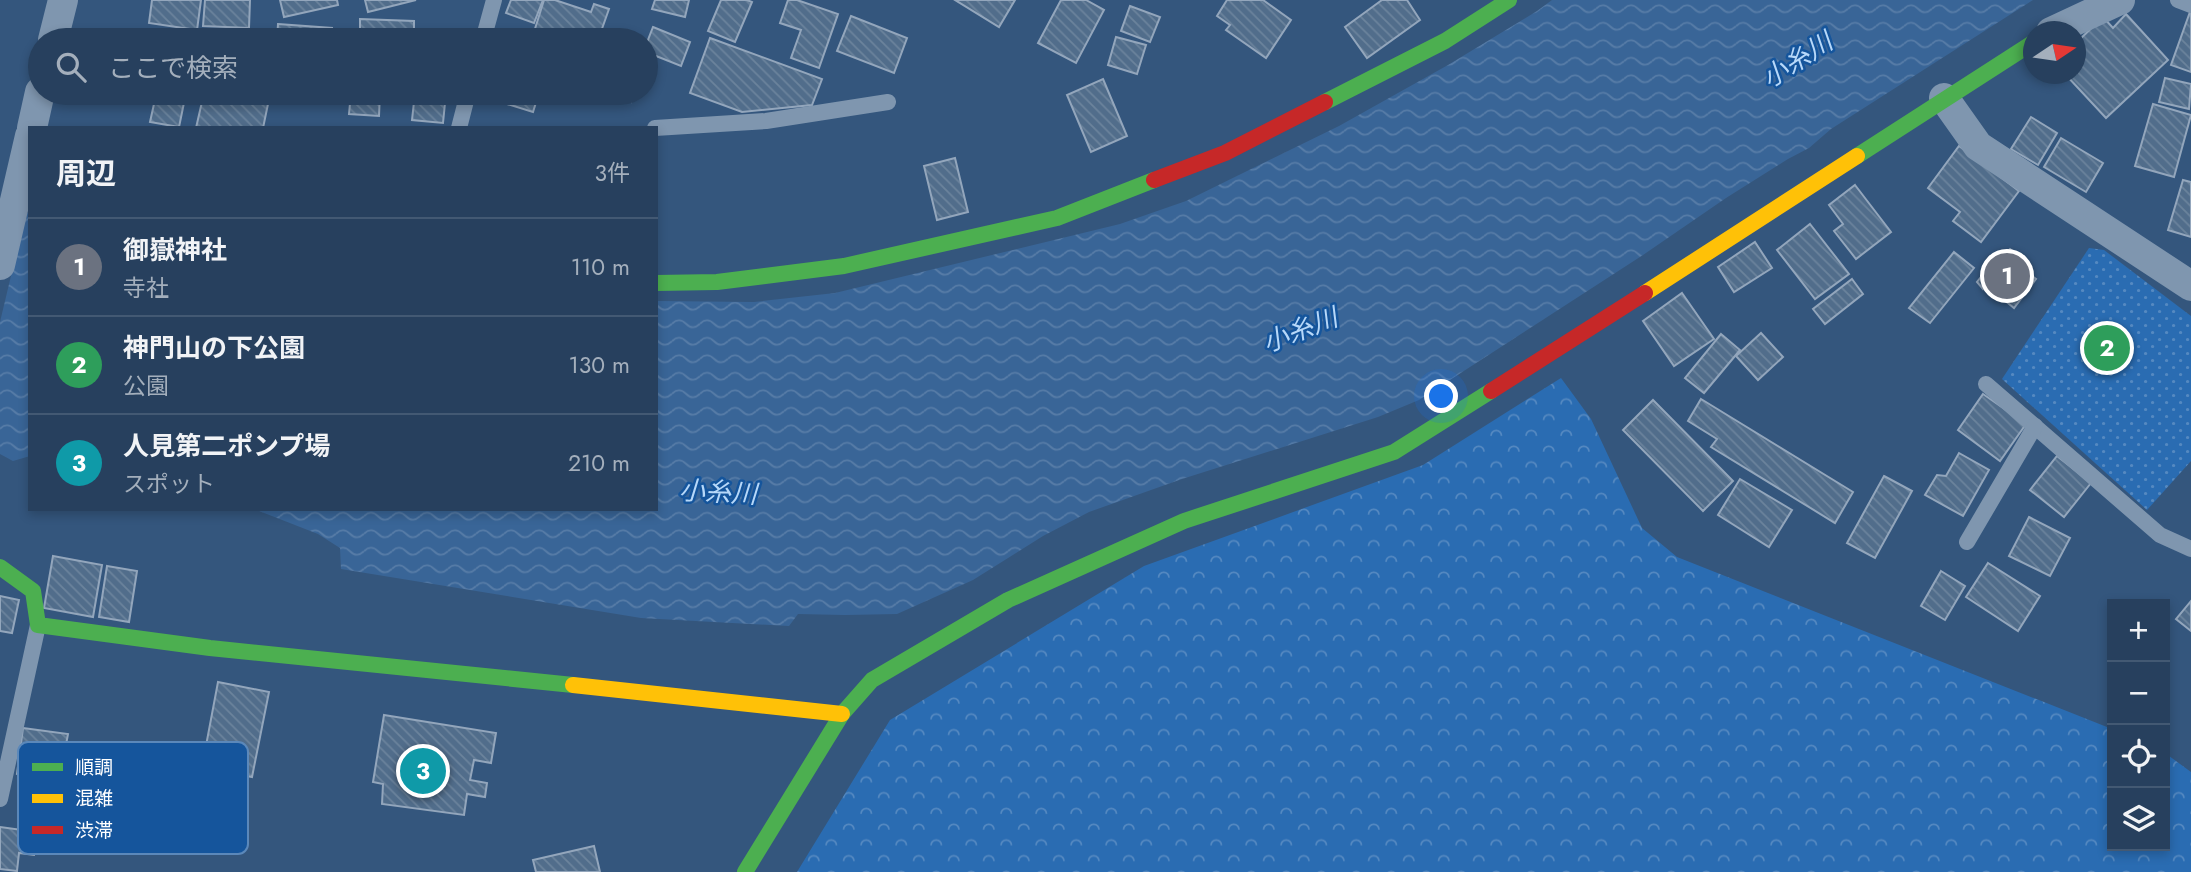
<!DOCTYPE html>
<html lang="ja">
<meta charset="utf-8">
<style>
:root{--surface:#27405e;--page:#2f4764;--text:#f1f3f6;--muted:#a4afbc;--line:#435973;--accent:#bca0f2}
body{margin:0;font-family:Jost,"Noto Sans JP",sans-serif;background:var(--page);color:var(--text)}
.controls{position:absolute;right:21px;bottom:21px;display:grid;overflow:hidden;border-radius:0px;box-shadow:0 4px 10px #0003}
.controls button{width:63px;height:63px;display:grid;place-items:center;padding:0;border:0;border-bottom:2px solid var(--line);background:var(--surface);color:var(--text);font:35px sans-serif}
.compass{position:absolute;left:2023px;top:21px;width:63px;height:63px;border-radius:50%;background:var(--surface);box-shadow:0 4px 10px #0003;rotate:77deg}
.you{position:absolute;left:1442px;top:397px;width:24px;height:24px;margin:-18px;border:5px solid #fff;border-radius:50%;background:#1a73e8;box-shadow:0 0 0 10px #1a73e833}
.badge{display:grid;place-items:center;width:46px;height:46px;border-radius:50%;background:var(--accent);color:#fff;font-size:23px;font-weight:700}
.pin{position:absolute;translate:-50% -50%;border:4px solid #fff;box-shadow:0 2px 7px #0006}
.list{margin:0;padding:0;list-style:none}
h2{display:flex;justify-content:space-between;align-items:center;height:91px;margin:0;padding:0 28px;font-size:30px}
h2 small{font-size:23px;font-weight:400;color:var(--muted)}
.list li{display:grid;grid-template-columns:46px 1fr auto;gap:21px;align-items:center;box-sizing:border-box;height:98px;padding:0 28px;border-top:2px solid var(--line)}
.list b{display:block;font-size:26px;white-space:nowrap}
.list p{margin:0;font-size:23px;white-space:nowrap;color:var(--muted)}
.list em{font-size:23px;font-style:normal;color:var(--muted)}
.icon{flex:none;width:38px;height:38px;fill:none;stroke:currentColor;stroke-width:2;stroke-linecap:round;stroke-linejoin:round}
.map{position:relative;flex:none;width:2191px;height:872px;overflow:hidden}
.search{position:absolute;background:var(--surface);box-shadow:0 4px 10px #0003;left:28px;top:28px;width:630px;height:77px;display:flex;align-items:center;gap:18px;box-sizing:border-box;padding:0 24px;border-radius:38px;color:var(--muted);font-size:26px}
.panel{position:absolute;background:var(--surface);box-shadow:0 4px 10px #0003;left:28px;top:126px;width:630px;height:385px;border-radius:0px}
.map>svg:first-child{display:block}
.forest{fill:url(#forest-crowns)}
.park{fill:url(#park-dots)}
.water{fill:url(#water-waves)}
.building{fill:url(#building-back-hatch);stroke:#93a6bc;stroke-width:2}
.lines{fill:none;stroke-linecap:round;stroke-linejoin:round}
.lane{stroke:#7f96af;stroke-width:16}
.street{stroke:#7f96af;stroke-width:30}
.fast{stroke:#4caf50;stroke-width:16}
.slow{stroke:#ffc107;stroke-width:16}
.jam{stroke:#c62828;stroke-width:16}
.labels{text-anchor:middle;dominant-baseline:central;stroke-width:5;stroke-linejoin:round;paint-order:stroke}
.water-label{font-size:26px;font-style:italic;fill:#b7d8f9;stroke:#15559c}
.key{fill:#15559c;stroke:#5b88ba;stroke-width:2}
.key-label{font-size:19px;fill:#fff}
</style>
<div class="map">
<svg width="2191" height="872" viewBox="0 0 2191 872">
<defs>
<pattern id="forest-crowns" width="20" height="18" patternUnits="userSpaceOnUse" patternTransform="scale(1.75)"><rect width="20" height="18" fill="#2a6cb2"/><path d="M2 6a3 3 0 1 1 6 0M12 15a3 3 0 1 1 6 0" fill="none" stroke="#5589c1"/></pattern>
<pattern id="park-dots" width="8" height="8" patternUnits="userSpaceOnUse" patternTransform="scale(1.75)"><rect width="8" height="8" fill="#2a6cb2"/><path d="M2 2h.1M6 6h.1" fill="none" stroke="#5589c1" stroke-width="1.8" stroke-linecap="round"/></pattern>
<pattern id="water-waves" width="16" height="10" patternUnits="userSpaceOnUse" patternTransform="scale(1.75)"><rect width="16" height="10" fill="#396597"/><path d="M0 5q4-4 8 0t8 0" fill="none" stroke="#577ca7"/></pattern>
<pattern id="building-back-hatch" width="6" height="6" patternUnits="userSpaceOnUse" patternTransform="scale(1.75)"><rect width="6" height="6" fill="#516d8b"/><path d="M-1 5l2 2M0 0l6 6M5-1l2 2" fill="none" stroke="#6b839c"/></pattern>
</defs>
<rect width="100%" height="100%" fill="#34567d"/>
<path class="forest" d="M1561 378 1591 419 1642 528 1677 557 2112 729V846H2165V753L2191 772V872H797L890 720 1144 566 1423 465Z"/>
<path class="park" d="M2089 248 2104 250 2191 316V461L2147 510 2002 379Z"/>
<g class="water">
<path d="M1552 0H2033L1831 129 1809 148 1788 159 1726 198 1643 255 1419 400 1378 417 1182 479 1089 512 1043 536 973 580 897 614 845 615 798 614 789 626 641 618 341 569 340 548 318 534 254 509H656V301L754 302 835 293 1120 224 1186 201 1339 126 1448 65 1537 11Z"/>
<path d="M26 213H30V456L13 461 0 454V322Z"/>
</g>
<g class="building">
<path d="M152 0H201L197 30 149 23Z"/>
<path d="M205 0H250L249 28 203 26Z"/>
<path d="M280 0H337L338 5 284 17Z"/>
<path d="M365 0H416L368 12Z"/>
<path d="M511 0H543L534 23 506 13Z"/>
<path d="M544 0H555L591 12 594 4 609 9 598 40H561L534 32Z"/>
<path d="M655 0H689L685 17 652 9Z"/>
<path d="M721 0H747L752 2 735 42 708 31Z"/>
<path d="M788 0H797L838 14 819 68 791 58 801 30 780 23Z"/>
<path d="M955 0H1015L999 27Z"/>
<path d="M1061 0H1086L1104 10 1076 63 1038 43Z"/>
<path d="M1227 0H1263L1291 20 1266 58 1226 30 1230 25 1217 16Z"/>
<path d="M1382 0H1407L1420 20 1367 58 1345 27Z"/>
<path d="M1130 6 1160 17 1150 42 1121 31Z"/>
<path d="M2191 9V72L2171 65Z"/>
<path d="M2126 14 2168 60 2106 118 2065 74H2076V43L2103 17 2113 28Z"/>
<path d="M851 16 907 38 894 73 837 51Z"/>
<path d="M360 19 414 21V40H360Z"/>
<path d="M278 24 332 28 331 40H277Z"/>
<path d="M653 27 690 42 681 66 646 52V45Z"/>
<path d="M1116 37 1146 45 1137 74 1108 65Z"/>
<path d="M710 38 822 79 812 105 742 112 690 93Z"/>
<path d="M2165 78 2191 84 2189 109 2159 102Z"/>
<path d="M1103 79 1127 136 1091 152 1067 95Z"/>
<path d="M122 93H186L179 127 150 122 154 104 121 97Z"/>
<path d="M204 93H216L268 104 263 128H196Z"/>
<path d="M273 93H327L326 103 273 99Z"/>
<path d="M351 93H380L379 116 349 114Z"/>
<path d="M415 93H446L443 123 412 120Z"/>
<path d="M482 93H539L533 112 481 96Z"/>
<path d="M600 93H634L631 102Z"/>
<path d="M2153 104 2191 115 2174 177 2135 166Z"/>
<path d="M2031 117 2057 133 2038 165 2011 149Z"/>
<path d="M2061 138 2103 163 2086 192 2044 167Z"/>
<path d="M1959 146 2019 191 1981 242 1953 221 1960 212 1928 188Z"/>
<path d="M955 158 968 212 937 220 924 166Z"/>
<path d="M2183 180 2191 182V237L2168 230Z"/>
<path d="M1855 185 1891 232 1856 259 1834 231 1843 224 1829 205Z"/>
<path d="M1810 224 1849 274 1815 299 1777 250Z"/>
<path d="M1755 242 1772 268 1734 292 1718 267Z"/>
<path d="M2010 249 2031 267 2028 273 2036 279 2014 308 2003 299V288L1992 290 1985 286 1983 289 1977 282 2000 253 2003 256Z"/>
<path d="M1954 252 1974 268 1930 323 1909 308Z"/>
<path d="M1852 279 1863 294 1825 324 1813 309Z"/>
<path d="M1682 293 1714 339 1674 366 1643 321Z"/>
<path d="M1761 333 1783 357 1758 380 1736 356Z"/>
<path d="M1721 334 1740 350 1704 393 1685 378Z"/>
<path d="M1983 394 2026 424 2000 461 1958 430Z"/>
<path d="M1701 399 1853 492 1835 523 1711 447 1717 439 1688 421Z"/>
<path d="M1653 400 1733 481 1703 511 1623 430Z"/>
<path d="M1959 453 1989 470 1963 516 1925 495 1937 475 1946 476Z"/>
<path d="M2057 456 2091 483 2064 517 2030 490Z"/>
<path d="M1884 476 1912 491 1875 558 1847 543Z"/>
<path d="M1740 479 1792 510 1769 547 1718 515Z"/>
<path d="M2029 517 2070 538 2050 576 2009 556Z"/>
<path d="M53 556 102 565 93 617 44 608Z"/>
<path d="M1988 563 2040 596 2018 631 1966 597Z"/>
<path d="M107 566 137 571 129 622 99 617Z"/>
<path d="M1941 571 1965 586 1945 620 1921 606Z"/>
<path d="M0 596 19 600 12 633 0 631Z"/>
<path d="M2191 601V631L2176 619Z"/>
<path d="M218 682 269 692 252 777 202 767Z"/>
<path d="M384 715 496 733 491 763 474 760 470 780 487 783 485 797 467 794 464 815 382 804 383 784 373 782Z"/>
<path d="M23 728 68 734 65 750 80 752 76 782 17 774Z"/>
<path d="M0 827 37 832 34 855 19 853 17 871 0 869Z"/>
<path d="M594 846 600 872H536L533 860Z"/>
</g>
<g class="lines">
<g class="lane">
<path d="M2178 0 2191 5"/>
<path d="M483 40 494 0"/>
<path d="M459 128 468 93"/>
<path d="M655 128 766 121 888 102"/>
<path d="M1986 384 2160 535 2191 549"/>
<path d="M1967 542 2035 426"/>
<path d="M0 799 38 625"/>
</g>
<g class="street">
<path d="M2051 32 2120 0"/>
<path d="M53 40 63 0"/>
<path d="M1944 98 1978 146 2191 286"/>
<path d="M32 128 40 92"/>
<path d="M0 265 30 136"/>
</g>
<g class="fast">
<path d="M1325 102 1445 41 1509 0"/>
<path d="M1857 156 2034 42"/>
<path d="M656 283 717 282 844 266 1057 218 1154 180"/>
<path d="M0 567 33 591 38 625 210 648 573 685"/>
<path d="M745 872 842 714 872 680 1008 600 1184 521 1394 452 1491 391"/>
</g>
<g class="slow">
<path d="M1645 293 1857 156"/>
<path d="M573 685 842 714"/>
</g>
<g class="jam">
<path d="M1154 180 1225 153 1325 102"/>
<path d="M1491 391 1645 293"/>
</g>
</g>
<g class="labels">
<g class="water-label">
<text transform="translate(1797 60) rotate(-33)">小糸川</text>
<text transform="translate(1300 330) rotate(-21)">小糸川</text>
<text transform="translate(718 492) rotate(3)">小糸川</text>
</g>
</g>
<rect x="18" y="742" width="230" height="112" rx="10" class="key"/>
<rect x="32" y="763" width="31" height="8" fill="#4caf50"/>
<rect x="32" y="794" width="31" height="9" fill="#ffc107"/>
<rect x="32" y="826" width="31" height="8" fill="#c62828"/>
<g class="key-label">
<text x="75" y="774">順調</text>
<text x="75" y="805">混雑</text>
<text x="75" y="837">渋滞</text>
</g>
</svg>
<div class="controls">
<button>+</button>
<button>−</button>
<button><svg class="icon" aria-label="locate" viewBox="0 0 24 24"><circle cx="12" cy="12" r="6"/><path d="M12 2v4M12 18v4M2 12h4M18 12h4"/></svg></button>
<button><svg class="icon" aria-label="layers" viewBox="0 0 24 24"><path d="M12 4l9 5-9 5-9-5zM3 14l9 5 9-5"/></svg></button>
</div>
<svg class="compass" viewBox="-18 -18 36 36"><path d="M0-13l5 13h-10z" fill="#e53935"/><path d="M0 13l5-13h-10z" fill="#a4afbc"/></svg>
<div class="you"></div>
<div class="pin badge" style="left:2007px;top:276px;background:#6b7280">1</div>
<div class="pin badge" style="left:2107px;top:348px;background:#2e9e5b">2</div>
<div class="pin badge" style="left:423px;top:771px;background:#0f9aa8">3</div>
<div class="search"><svg class="icon" aria-label="search" viewBox="0 0 24 24"><circle cx="10" cy="10" r="6"/><path d="M15 15l6 6"/></svg>ここで検索</div>
<section class="panel">
<h2>周辺<small>3件</small></h2>
<ul class="list">
<li><span class="badge" style="background:#6b7280">1</span><div><b>御嶽神社</b><p>寺社</p></div><em>110 m</em></li>
<li><span class="badge" style="background:#2e9e5b">2</span><div><b>神門山の下公園</b><p>公園</p></div><em>130 m</em></li>
<li><span class="badge" style="background:#0f9aa8">3</span><div><b>人見第二ポンプ場</b><p>スポット</p></div><em>210 m</em></li>
</ul>
</section>
</div>
